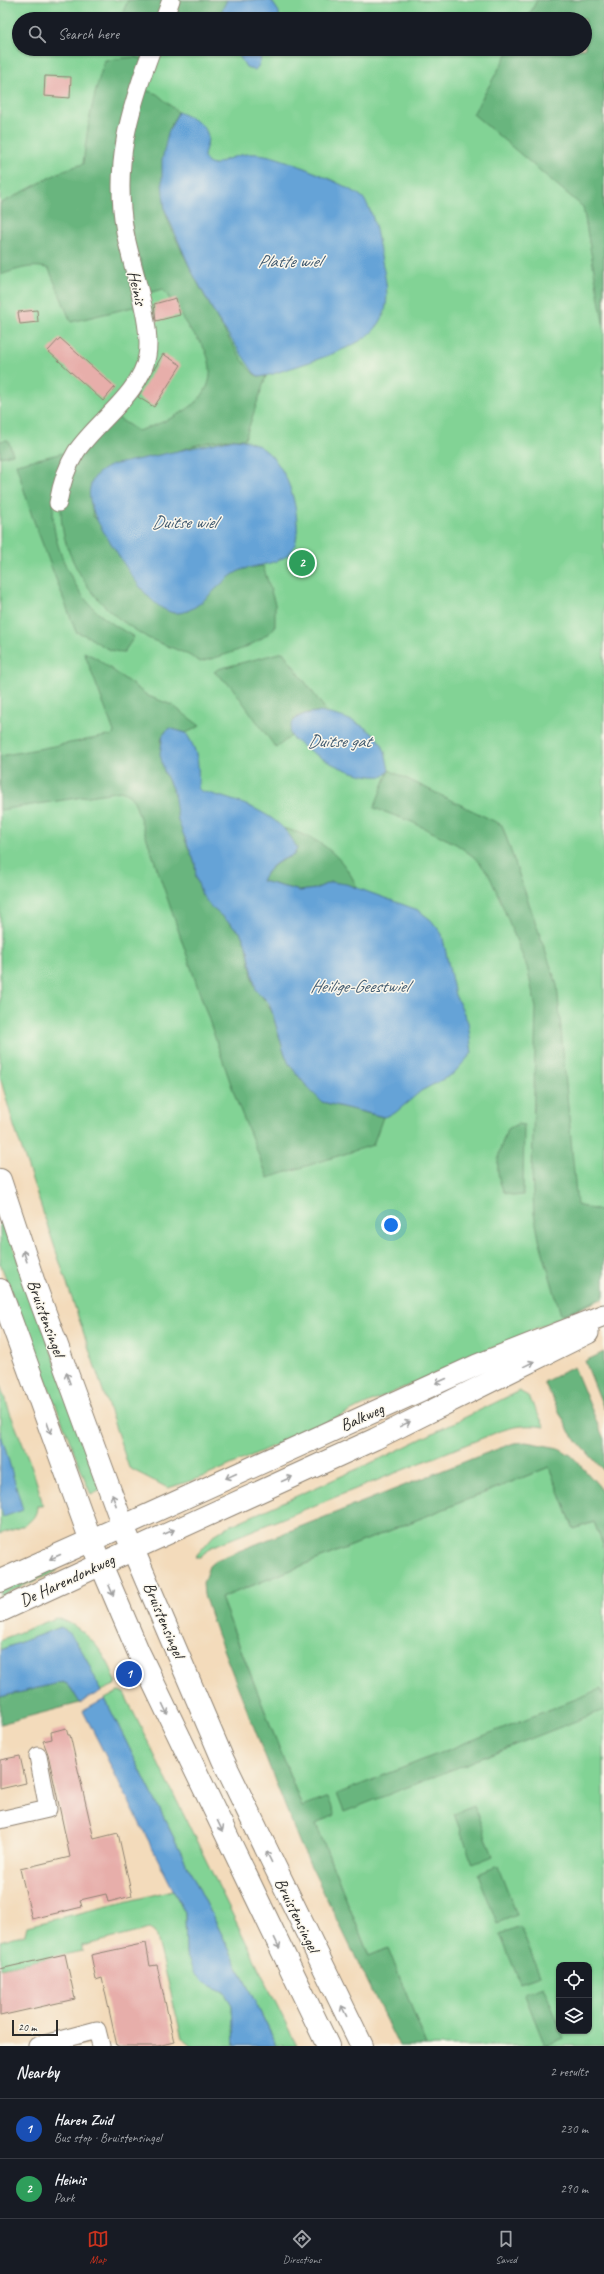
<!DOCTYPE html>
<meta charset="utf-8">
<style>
:root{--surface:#171b24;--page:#20242c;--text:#f1f3f6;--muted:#9ea1a6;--line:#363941;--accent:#c8321e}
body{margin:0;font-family:Caveat,sans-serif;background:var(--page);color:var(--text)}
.controls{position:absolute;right:12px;bottom:12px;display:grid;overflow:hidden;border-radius:8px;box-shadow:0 1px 3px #0004}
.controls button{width:36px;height:36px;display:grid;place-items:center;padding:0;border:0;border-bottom:1px solid var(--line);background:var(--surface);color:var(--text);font:20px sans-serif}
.scale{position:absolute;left:12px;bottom:10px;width:46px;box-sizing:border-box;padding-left:4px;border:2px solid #2b2b2b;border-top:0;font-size:11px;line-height:14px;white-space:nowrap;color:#2b2b2b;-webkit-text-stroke:3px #fbf7ec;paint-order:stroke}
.you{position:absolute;left:391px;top:1225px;width:14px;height:14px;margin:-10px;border:3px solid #fff;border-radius:50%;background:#1a73e8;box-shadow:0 0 0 6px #1a73e833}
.badge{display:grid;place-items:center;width:26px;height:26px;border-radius:50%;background:var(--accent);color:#fff;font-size:13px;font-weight:700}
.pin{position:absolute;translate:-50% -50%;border:2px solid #fff;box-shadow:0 1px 4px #0006}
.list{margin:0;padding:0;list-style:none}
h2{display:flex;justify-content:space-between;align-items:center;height:52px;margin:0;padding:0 16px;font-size:17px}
h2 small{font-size:13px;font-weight:400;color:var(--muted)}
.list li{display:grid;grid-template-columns:26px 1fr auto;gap:12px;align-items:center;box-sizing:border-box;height:60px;padding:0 16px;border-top:1px solid var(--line)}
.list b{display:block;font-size:15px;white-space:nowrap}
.list p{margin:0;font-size:13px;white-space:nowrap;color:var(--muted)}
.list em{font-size:13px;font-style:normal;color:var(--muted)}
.icon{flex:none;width:22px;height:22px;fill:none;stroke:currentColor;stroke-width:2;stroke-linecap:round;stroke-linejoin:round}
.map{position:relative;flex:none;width:604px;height:2046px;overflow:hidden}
.search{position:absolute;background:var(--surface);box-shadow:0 1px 3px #0004;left:12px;right:12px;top:12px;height:44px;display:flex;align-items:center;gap:10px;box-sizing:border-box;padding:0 14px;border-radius:22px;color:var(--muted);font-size:15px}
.sheet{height:172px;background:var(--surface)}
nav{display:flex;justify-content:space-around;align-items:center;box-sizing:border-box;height:56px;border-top:1px solid var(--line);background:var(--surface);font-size:11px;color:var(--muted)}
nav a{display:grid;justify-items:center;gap:2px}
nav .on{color:var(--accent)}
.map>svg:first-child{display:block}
.green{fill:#82d395;stroke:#567f60;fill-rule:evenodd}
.forest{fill:#69b57e;stroke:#4a7054}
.water{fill:#65a3d7;stroke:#486781}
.building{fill:#e7aeaa}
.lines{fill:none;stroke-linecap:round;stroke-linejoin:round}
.minor-casing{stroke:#8f8373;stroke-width:19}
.tertiary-casing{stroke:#8f8373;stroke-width:23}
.secondary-casing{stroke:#8f8373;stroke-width:24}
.minor{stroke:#fff;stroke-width:17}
.tertiary{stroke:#fff;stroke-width:21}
.secondary{stroke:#fff;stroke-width:22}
.oneway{stroke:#a0a0a0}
.labels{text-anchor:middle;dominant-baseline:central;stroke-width:3;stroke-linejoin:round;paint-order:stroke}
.street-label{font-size:17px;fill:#2b2b2b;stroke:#fbf7ec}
.water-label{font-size:18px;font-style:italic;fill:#425b70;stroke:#fbf7ec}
</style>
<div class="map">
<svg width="604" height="2046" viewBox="0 0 604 2046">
<rect width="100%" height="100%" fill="#fbf7ec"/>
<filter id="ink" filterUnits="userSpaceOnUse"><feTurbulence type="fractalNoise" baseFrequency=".025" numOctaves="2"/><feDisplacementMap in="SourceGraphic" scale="8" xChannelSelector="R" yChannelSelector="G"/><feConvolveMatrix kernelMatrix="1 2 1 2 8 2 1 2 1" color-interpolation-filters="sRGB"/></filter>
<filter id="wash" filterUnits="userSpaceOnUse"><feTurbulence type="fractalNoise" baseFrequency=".012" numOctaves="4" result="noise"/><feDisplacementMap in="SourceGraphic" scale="16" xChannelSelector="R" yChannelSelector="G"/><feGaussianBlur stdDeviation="0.9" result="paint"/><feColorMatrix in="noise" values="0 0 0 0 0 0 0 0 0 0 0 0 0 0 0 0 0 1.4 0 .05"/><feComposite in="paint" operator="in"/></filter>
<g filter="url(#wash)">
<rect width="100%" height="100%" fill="#f3dbbb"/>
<g class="green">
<path d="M0 0H604V1298L206 1476 168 1488 129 1468 14 1126 0 1077ZM19 19H585V49H19Z"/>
<path d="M0 1209 101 1490 91 1495 0 1263Z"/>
<path d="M0 1385C13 1425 34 1464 43 1506H37C37 1525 14 1529 0 1534V1507L3 1516 22 1509 0 1431Z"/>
<path d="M519 1391 528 1396 545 1427C526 1424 513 1426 495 1433L211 1547 200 1557H195L214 1535 227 1527 382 1458Z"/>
<path d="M549 1467 574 1529 594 1522 604 1547V2046H427L388 1949 369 1956 316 1824 302 1807 221 1598ZM559 1965H589V2031H559Z"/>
<path d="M55 1567 57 1571 0 1596V1590Z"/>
<path d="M56 1618C84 1625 108 1655 116 1682L115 1685 101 1691 77 1643 61 1627 0 1650V1640Z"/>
<path d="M118 1692 124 1693 297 2046H277L105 1699Z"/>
<path d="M173 1890 185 1913 186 1954 190 1962 216 1987 224 1992 232 2005 234 2046H192L182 2038 157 1937 155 1932 150 1929 82 1946V1951L0 1968V1941L25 1934 27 1926Z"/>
</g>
<g class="forest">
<path d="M128 0H166L159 19H120Z"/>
<path d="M176 0H227L221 19H168Z"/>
<path d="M537 0H604V328L583 207 473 114 510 49H585V19H527Z"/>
<path d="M135 57 143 59 118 144 137 306 71 322 49 269C33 263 16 270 0 275V204L64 170 83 164C88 125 92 98 105 60Z"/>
<path d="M142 89 157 94 178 112C175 118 170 126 168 134 166 144 164 199 165 210 169 233 237 361 254 374 258 377 261 376 266 376L245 439C189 437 138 469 90 494L93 516 187 611C204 600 219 581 236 572 244 568 253 567 263 566L275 604V627C257 647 225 655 200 662 185 651 165 646 148 638 140 633 132 628 125 623 85 596 49 536 65 487 69 476 80 453 87 444 95 434 106 425 115 416L138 431C174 419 227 399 205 350 201 342 195 336 190 330 181 316 172 302 163 289L148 293 140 258H135L124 172Z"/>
<path d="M8 440 13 454 0 457V441Z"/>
<path d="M72 451C66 468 58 485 54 503 48 536 71 586 94 609 105 620 121 629 134 637L124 652C104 653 94 636 76 632L32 516 16 464Z"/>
<path d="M84 652 96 658 148 696 172 705 200 726 186 733 169 728 163 735 161 741 164 771 174 793 185 840 195 863 196 878 228 922 240 932 247 946 253 982 272 1012 283 1049 289 1064 308 1088 322 1102 383 1117 373 1145 268 1178 237 1102 134 801 129 795 121 791 0 810V756L113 735 114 732Z"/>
<path d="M283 652 328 713C316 711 304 712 294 719L291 736 276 748 231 686 214 672 218 669Z"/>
<path d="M389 770 502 825 557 985 577 1205 604 1212V1295L592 1302 561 1315 539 1239 534 1214 532 1173 536 1008 527 967 499 897 488 873 474 857 456 844 412 822 374 808Z"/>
<path d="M282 828C317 836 342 854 357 887L331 882 315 889 300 891 262 881C269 866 279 861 294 855L297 849Z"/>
<path d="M517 1124 524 1125 523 1195 514 1196 504 1192C493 1170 498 1150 508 1129Z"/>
<path d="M604 1352V1409L585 1361Z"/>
<path d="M574 1367 604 1439V1471L570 1433 544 1382Z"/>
<path d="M526 1442 559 1448 572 1456 599 1486 604 1498V1547L594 1522 574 1529 549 1467 221 1598 302 1807 328 1797 335 1815 316 1824 369 1956 388 1948 427 2046H399L300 1844 217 1634 204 1595 203 1583 209 1566 216 1560 484 1454 514 1443Z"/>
<path d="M63 1682 69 1685 80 1703 0 1724V1697Z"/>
<path d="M601 1689 604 1697V1710L344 1812 337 1794Z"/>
<path d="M474 1806 493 1856 473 1864 454 1814Z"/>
<path d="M498 1866 517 1915 497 1923 478 1874Z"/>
<path d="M520 1926 540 1976 520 1983 500 1934Z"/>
<path d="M543 1986 559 2025V2031H561L564 2038 545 2046 524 1993Z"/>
</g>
<g class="water">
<path d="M227 0H271L279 12V19H222V10Z"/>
<path d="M235 49H260C261 58 262 63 255 70L246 67Z"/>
<path d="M178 112C189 117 208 124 208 138 208 144 204 151 204 157L208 163 213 165C223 161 236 155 247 154 259 153 272 156 283 160 297 164 358 190 364 199 377 218 378 245 383 266 388 290 391 313 373 331 355 350 299 365 273 374L260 377 254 373 217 318 191 270 165 210 162 184V160L168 133Z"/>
<path d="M234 439C272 440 291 478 296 512 302 558 286 560 248 568 221 573 202 615 175 613 152 611 127 569 116 551 99 525 68 483 112 465Z"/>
<path d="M318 712C340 715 367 723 381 743 386 751 387 762 389 770L384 776C352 779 317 757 293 739L290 733C291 716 303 714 318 712Z"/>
<path d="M169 728 186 733C199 753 199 765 198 788L201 791C237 801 280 811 297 848L294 855C280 860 268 866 262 881L300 891 315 889 331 882 346 884 418 910 431 920 442 934 455 995 468 1022 472 1053 453 1074 421 1091 395 1113 384 1117 322 1102 308 1088 289 1064 283 1049 272 1012 269 1003 256 990 247 946 240 932 211 907 202 895 196 878 195 863 178 821 174 793 164 771 160 754 163 735Z"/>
<path d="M0 1431 23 1510 3 1517 0 1507Z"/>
<path d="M61 1627C81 1639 91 1671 101 1691L80 1703 69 1685 63 1682 0 1697V1650Z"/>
<path d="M105 1699 277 2046H234L232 2005 224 1992 204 1982 195 1974 186 1954 185 1913 83 1711Z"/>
</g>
<g id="blocks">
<g class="building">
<path d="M45 76 71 77 70 98 44 96Z"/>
<path d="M176 298 180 315 156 321 154 304Z"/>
<path d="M37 310 38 322 20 324 18 312Z"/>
<path d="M60 338 115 387 103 401 48 351Z"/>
<path d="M163 354 181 365 154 407 138 397Z"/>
<path d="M66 1728 68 1735H70L94 1839 118 1833 132 1896 108 1902 106 1894 80 1900 82 1907 32 1919 20 1869 70 1857 48 1754 43 1741 52 1739 51 1732Z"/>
<path d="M20 1756 26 1783 0 1789V1760Z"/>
<path d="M146 1943 150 1966 157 1965 174 2042 158 2046H117L102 1978 96 1980 91 1955Z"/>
<path d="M65 1954 75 1999 0 2016V1969Z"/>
</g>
</g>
</g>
<g filter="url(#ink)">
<use href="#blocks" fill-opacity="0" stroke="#8f8373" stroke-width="1"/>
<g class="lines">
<g class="minor-casing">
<g id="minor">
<path d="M164 19 171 0"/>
<path d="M58 503C61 485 66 468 76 452 96 422 141 393 147 356 153 325 131 265 125 232 113 164 129 111 152 49"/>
<path d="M0 1820 48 1809 38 1756"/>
<path d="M37 2046 97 2030 101 2046"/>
</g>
</g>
<g class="tertiary-casing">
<g id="tertiary">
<path d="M123 1526 477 1365 604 1315"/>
<path d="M134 1549 375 1439 588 1333"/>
</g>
</g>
<g class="secondary-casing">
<g id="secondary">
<path d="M0 1180 33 1280 123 1526 223 1760 362 2046"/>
<path d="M0 1290 91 1541 138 1651 328 2046"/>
<path d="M0 1581 123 1526"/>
<path d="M0 1611 134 1549"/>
</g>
</g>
<use href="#minor" class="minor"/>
<use href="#tertiary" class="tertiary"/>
<use href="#secondary" class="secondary"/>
</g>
<defs><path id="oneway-shaft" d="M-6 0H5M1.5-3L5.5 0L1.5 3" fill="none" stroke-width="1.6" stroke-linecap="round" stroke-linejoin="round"/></defs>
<g class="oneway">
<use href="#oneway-shaft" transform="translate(25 1256) rotate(-108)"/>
<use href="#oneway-shaft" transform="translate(529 1364) rotate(-26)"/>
<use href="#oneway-shaft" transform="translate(68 1378) rotate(-110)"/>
<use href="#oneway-shaft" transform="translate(441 1381) rotate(156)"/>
<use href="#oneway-shaft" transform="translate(405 1424) rotate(-26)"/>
<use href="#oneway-shaft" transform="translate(49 1428) rotate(70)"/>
<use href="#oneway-shaft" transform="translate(231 1476) rotate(155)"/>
<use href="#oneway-shaft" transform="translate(287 1479) rotate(-24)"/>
<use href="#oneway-shaft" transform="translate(114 1500) rotate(-111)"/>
<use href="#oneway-shaft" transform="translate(169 1532) rotate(-24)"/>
<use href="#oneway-shaft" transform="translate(55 1557) rotate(156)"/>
<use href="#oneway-shaft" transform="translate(111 1590) rotate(67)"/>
<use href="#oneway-shaft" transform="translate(165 1709) rotate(65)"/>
<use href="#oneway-shaft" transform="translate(220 1826) rotate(65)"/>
<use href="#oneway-shaft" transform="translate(269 1857) rotate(-116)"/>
<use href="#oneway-shaft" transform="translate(277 1943) rotate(64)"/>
<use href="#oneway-shaft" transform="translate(344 2011) rotate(-116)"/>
</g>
</g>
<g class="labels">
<g class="street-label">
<text transform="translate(137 288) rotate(77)">Heinis</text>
<text transform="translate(46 1318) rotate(70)">Bruistensingel</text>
<text transform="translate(362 1417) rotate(-24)">Balkweg</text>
<text transform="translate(67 1580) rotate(-25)">De Harendonkweg</text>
<text transform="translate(164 1620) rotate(67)">Bruistensingel</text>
<text transform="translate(297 1915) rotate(64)">Bruistensingel</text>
</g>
<g class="water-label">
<text x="289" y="261">Platte wiel</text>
<text x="184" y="522">Duitse wiel</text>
<text x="339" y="741">Duitse gat</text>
<text x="359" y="986">Heilige-Geestwiel</text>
</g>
</g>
</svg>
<div class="controls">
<button><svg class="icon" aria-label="locate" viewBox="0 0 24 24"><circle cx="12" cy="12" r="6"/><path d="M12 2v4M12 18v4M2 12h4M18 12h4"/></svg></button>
<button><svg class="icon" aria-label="layers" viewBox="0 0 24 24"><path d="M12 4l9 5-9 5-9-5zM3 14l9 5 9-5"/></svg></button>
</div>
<div class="scale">20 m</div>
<div class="you"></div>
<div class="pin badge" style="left:129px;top:1674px;background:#1a4fb4">1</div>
<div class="pin badge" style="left:302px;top:563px;background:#2e9e5b">2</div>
<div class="search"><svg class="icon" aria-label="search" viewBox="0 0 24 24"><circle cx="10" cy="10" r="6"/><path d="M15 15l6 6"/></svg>Search here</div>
</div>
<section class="sheet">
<h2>Nearby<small>2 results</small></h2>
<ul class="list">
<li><span class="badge" style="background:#1a4fb4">1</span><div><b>Haren Zuid</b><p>Bus stop · Bruistensingel</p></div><em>230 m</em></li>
<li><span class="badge" style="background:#2e9e5b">2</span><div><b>Heinis</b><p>Park</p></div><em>290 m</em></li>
</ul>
</section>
<nav>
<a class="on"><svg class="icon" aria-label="map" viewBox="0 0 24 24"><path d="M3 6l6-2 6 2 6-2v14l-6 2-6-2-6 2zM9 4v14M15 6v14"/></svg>Map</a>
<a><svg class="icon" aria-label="directions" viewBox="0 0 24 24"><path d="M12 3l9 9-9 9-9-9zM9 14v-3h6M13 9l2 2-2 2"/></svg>Directions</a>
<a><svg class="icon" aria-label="saved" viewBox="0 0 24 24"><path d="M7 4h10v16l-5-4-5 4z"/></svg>Saved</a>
</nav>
